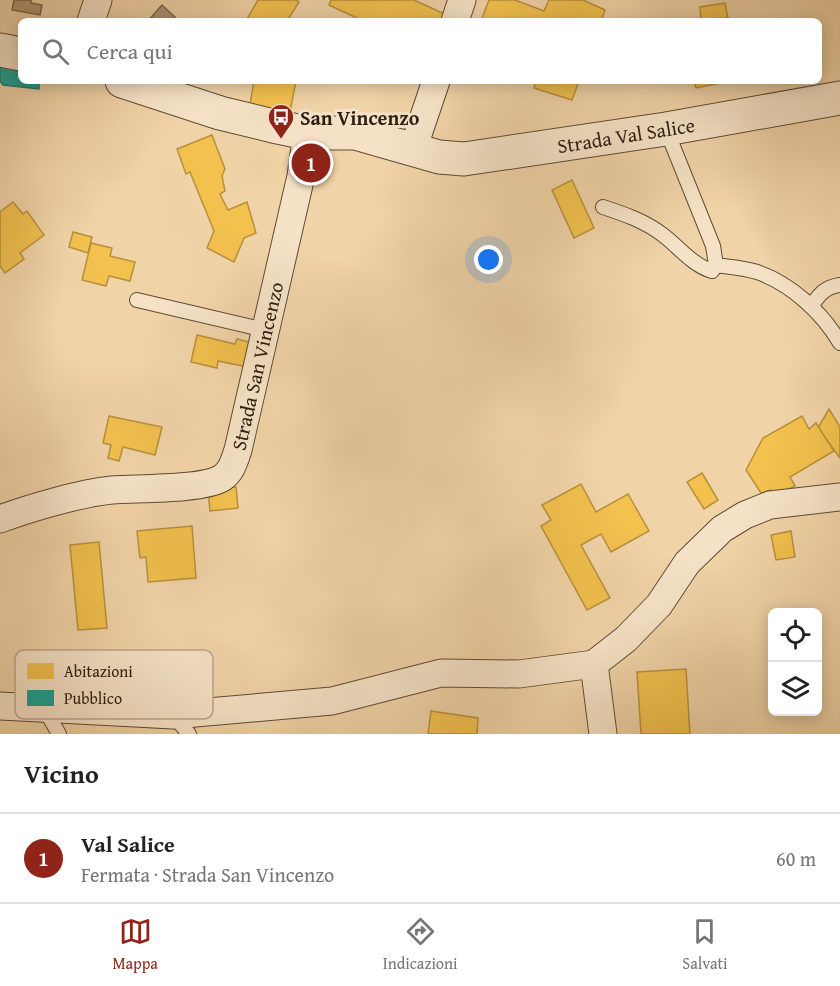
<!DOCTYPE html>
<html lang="it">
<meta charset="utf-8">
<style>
:root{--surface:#fff;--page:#f6f6f6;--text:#222;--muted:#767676;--line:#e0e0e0;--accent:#8f2418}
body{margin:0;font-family:"Gentium Book Plus",serif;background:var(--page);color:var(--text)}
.controls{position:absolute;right:18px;bottom:18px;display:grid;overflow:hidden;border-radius:9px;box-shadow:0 3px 15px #0003}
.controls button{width:54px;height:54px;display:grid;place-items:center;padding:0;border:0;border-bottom:2px solid var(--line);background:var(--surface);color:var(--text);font:30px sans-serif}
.you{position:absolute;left:489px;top:260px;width:21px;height:21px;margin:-15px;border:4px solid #fff;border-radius:50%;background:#1a73e8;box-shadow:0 0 0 9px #1a73e833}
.badge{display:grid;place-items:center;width:39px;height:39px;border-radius:50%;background:var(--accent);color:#fff;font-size:20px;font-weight:700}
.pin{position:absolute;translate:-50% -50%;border:3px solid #fff;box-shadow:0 2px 6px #0006}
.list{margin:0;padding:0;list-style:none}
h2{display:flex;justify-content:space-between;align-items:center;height:78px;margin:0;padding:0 24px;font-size:26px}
h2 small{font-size:20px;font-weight:400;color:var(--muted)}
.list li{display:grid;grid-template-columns:39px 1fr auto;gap:18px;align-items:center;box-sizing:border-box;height:90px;padding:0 24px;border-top:2px solid var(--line)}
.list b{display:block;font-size:22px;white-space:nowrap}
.list p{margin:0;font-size:20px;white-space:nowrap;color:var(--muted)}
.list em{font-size:20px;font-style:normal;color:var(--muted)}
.icon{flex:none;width:33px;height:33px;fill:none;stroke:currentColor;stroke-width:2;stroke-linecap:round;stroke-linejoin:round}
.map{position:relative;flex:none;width:840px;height:734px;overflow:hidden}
.search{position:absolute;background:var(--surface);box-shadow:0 3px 15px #0003;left:18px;right:18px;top:18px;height:66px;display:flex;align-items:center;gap:15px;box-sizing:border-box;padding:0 21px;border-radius:9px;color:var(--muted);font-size:22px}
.sheet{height:168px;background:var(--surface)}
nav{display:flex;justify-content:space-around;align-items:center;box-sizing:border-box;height:84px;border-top:2px solid var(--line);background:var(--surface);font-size:16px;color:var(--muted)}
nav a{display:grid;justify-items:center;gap:3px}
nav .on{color:var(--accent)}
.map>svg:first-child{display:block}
.water{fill:#ae9574;stroke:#7b654d;stroke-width:1.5}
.homes{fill:#f2c14e;stroke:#b7903c;stroke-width:1.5}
.public{fill:#17a398;stroke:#1e7b70;stroke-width:1.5}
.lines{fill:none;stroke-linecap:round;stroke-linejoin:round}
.service-casing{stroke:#5e4b37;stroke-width:16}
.minor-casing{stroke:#5e4b37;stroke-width:29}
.tertiary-casing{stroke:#5e4b37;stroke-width:35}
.service{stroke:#f5e2c6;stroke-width:14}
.minor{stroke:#f5e2c6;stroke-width:27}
.tertiary{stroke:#f5e2c6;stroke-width:33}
.labels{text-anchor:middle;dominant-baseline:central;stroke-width:6;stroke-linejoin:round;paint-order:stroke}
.poi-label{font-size:20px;font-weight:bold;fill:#2e1e12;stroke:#f5e2c6;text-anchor:start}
.street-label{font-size:20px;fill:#2e1e12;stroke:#f5e2c6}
.key{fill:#f5e2c6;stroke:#b9a790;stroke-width:1.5}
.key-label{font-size:16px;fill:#2e1e12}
</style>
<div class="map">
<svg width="840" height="734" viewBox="0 0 840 734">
<rect width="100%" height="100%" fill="#f0d3a7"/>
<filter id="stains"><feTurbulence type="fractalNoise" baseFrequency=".00333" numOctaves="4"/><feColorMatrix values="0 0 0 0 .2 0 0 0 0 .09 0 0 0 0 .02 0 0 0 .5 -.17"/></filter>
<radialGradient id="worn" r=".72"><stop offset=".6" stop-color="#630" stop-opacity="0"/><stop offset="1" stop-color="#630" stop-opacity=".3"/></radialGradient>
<g class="water">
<path d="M14 0H31V3L42 5 40 15 12 10Z"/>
<path d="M162 5 179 21H148Z"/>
</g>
<g class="homes">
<path d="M258 0H296L299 2 287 21H246Z"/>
<path d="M331 0H414L447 15 444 21H363L329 5Z"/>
<path d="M489 0H515L544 11 549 0H583L605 10 601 21H481Z"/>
<path d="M725 3 728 18 723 19V21H701L700 7Z"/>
<path d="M254 81H296L289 117 249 110Z"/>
<path d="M536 81H579L572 100 534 88Z"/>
<path d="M694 81H731L696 88Z"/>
<path d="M212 135 225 169 222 176 225 191 220 194 228 210 247 202 256 233 244 238 234 262 207 248 214 231 190 172 186 174 177 149Z"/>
<path d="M572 180 594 228 574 238 552 190Z"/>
<path d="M13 202 23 214 27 211 44 235 20 253 24 259 5 273 0 266V212Z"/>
<path d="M73 232 92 237 88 253 69 247Z"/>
<path d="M91 243 112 248 110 256 135 262 130 281 109 276 106 286 82 280Z"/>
<path d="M197 335 235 344 237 339 253 343 248 367 218 361 217 368 191 362Z"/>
<path d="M829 409 840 427V458L818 428Z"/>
<path d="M109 416 162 427 155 455 123 447 119 461 108 458 111 445 103 443Z"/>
<path d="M802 416 809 429 816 423 834 451 790 477 795 486 775 496 771 490 761 493 746 470 763 438Z"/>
<path d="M702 473 718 500 704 509 687 482Z"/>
<path d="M581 484 596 512 628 494 649 531 611 552 601 534 581 545 610 598 587 610 541 526 551 520 542 505Z"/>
<path d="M236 487 238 508 210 511 208 489Z"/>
<path d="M192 526 196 578 148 582 146 557 140 558 137 531Z"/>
<path d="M791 531 795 557 776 560 771 535Z"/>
<path d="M99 542 107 628 78 630 70 545Z"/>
<path d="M686 669 690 734H641L637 672Z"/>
<path d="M431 711 478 718 477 734H428Z"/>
</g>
<path class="public" d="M6 63 21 65V81H39V89L3 85 0 81V68Z"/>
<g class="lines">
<g class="service-casing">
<g id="service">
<path d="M666 129 713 246 716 265C729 267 744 268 757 272 791 284 822 312 840 343"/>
<path d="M603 207C624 214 645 221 663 235 679 247 692 265 712 271L716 265"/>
<path d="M137 300 265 330"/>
<path d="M811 306C820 294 825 287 840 285"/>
<path d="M44 708 59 734"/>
<path d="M173 715 189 734"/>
</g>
</g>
<g class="minor-casing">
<g id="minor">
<path d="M91 21 98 0"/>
<path d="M455 21 462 0"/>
<path d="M413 149 436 81"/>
<path d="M0 519C30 508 81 493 112 490 138 488 202 490 222 478 232 471 234 461 238 450L301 176 307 133"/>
<path d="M594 664 626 639 659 605 687 563 722 529 745 515 770 505 840 497"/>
<path d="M0 706 173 715 332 701 441 673 519 674 594 664 603 734"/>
</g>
</g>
<g class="tertiary-casing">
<g id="tertiary">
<path d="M0 50 21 54"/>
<path d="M122 81 220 113 273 126 307 133H355L439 157 464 159 666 129 840 98"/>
</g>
</g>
<use href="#service" class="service"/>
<use href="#minor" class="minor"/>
<use href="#tertiary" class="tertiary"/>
</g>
<defs>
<g id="bus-pin" transform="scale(1.35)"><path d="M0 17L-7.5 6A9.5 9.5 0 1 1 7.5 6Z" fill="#8f2418" stroke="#f5e2c6"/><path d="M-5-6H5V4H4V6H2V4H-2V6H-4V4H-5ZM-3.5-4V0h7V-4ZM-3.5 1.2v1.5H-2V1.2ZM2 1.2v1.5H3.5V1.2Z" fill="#fff"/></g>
</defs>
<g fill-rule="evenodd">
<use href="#bus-pin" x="281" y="117"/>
</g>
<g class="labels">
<g class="poi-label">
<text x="300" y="117">San Vincenzo</text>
</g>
<g class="street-label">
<text transform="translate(626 135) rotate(-9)">Strada Val Salice</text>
<text transform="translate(257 366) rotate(-77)">Strada San Vincenzo</text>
</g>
</g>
<rect x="15" y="650" width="198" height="69" rx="9" class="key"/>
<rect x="27" y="663" width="27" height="16" fill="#f2c14e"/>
<rect x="27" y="690" width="27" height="16" fill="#17a398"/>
<g class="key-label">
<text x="64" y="677">Abitazioni</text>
<text x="64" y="704">Pubblico</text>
</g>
<rect width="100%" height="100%" filter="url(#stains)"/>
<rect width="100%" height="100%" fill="url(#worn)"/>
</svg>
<div class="controls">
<button><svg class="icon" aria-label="locate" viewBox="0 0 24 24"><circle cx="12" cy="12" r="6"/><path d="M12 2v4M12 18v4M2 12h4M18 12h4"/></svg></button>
<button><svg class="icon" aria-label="layers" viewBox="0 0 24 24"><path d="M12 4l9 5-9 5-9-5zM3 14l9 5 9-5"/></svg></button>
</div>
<div class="you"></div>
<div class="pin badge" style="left:311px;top:163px">1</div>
<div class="search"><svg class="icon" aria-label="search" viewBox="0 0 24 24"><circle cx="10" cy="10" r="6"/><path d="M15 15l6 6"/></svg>Cerca qui</div>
</div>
<section class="sheet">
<h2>Vicino<small></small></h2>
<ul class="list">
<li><span class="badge">1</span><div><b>Val Salice</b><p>Fermata · Strada San Vincenzo</p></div><em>60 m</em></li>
</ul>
</section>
<nav>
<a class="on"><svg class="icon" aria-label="map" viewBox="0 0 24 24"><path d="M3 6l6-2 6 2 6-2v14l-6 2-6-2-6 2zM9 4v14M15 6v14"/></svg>Mappa</a>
<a><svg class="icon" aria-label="directions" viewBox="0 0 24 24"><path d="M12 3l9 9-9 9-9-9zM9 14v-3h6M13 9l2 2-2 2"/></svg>Indicazioni</a>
<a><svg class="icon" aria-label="saved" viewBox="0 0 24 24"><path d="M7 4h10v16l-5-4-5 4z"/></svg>Salvati</a>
</nav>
